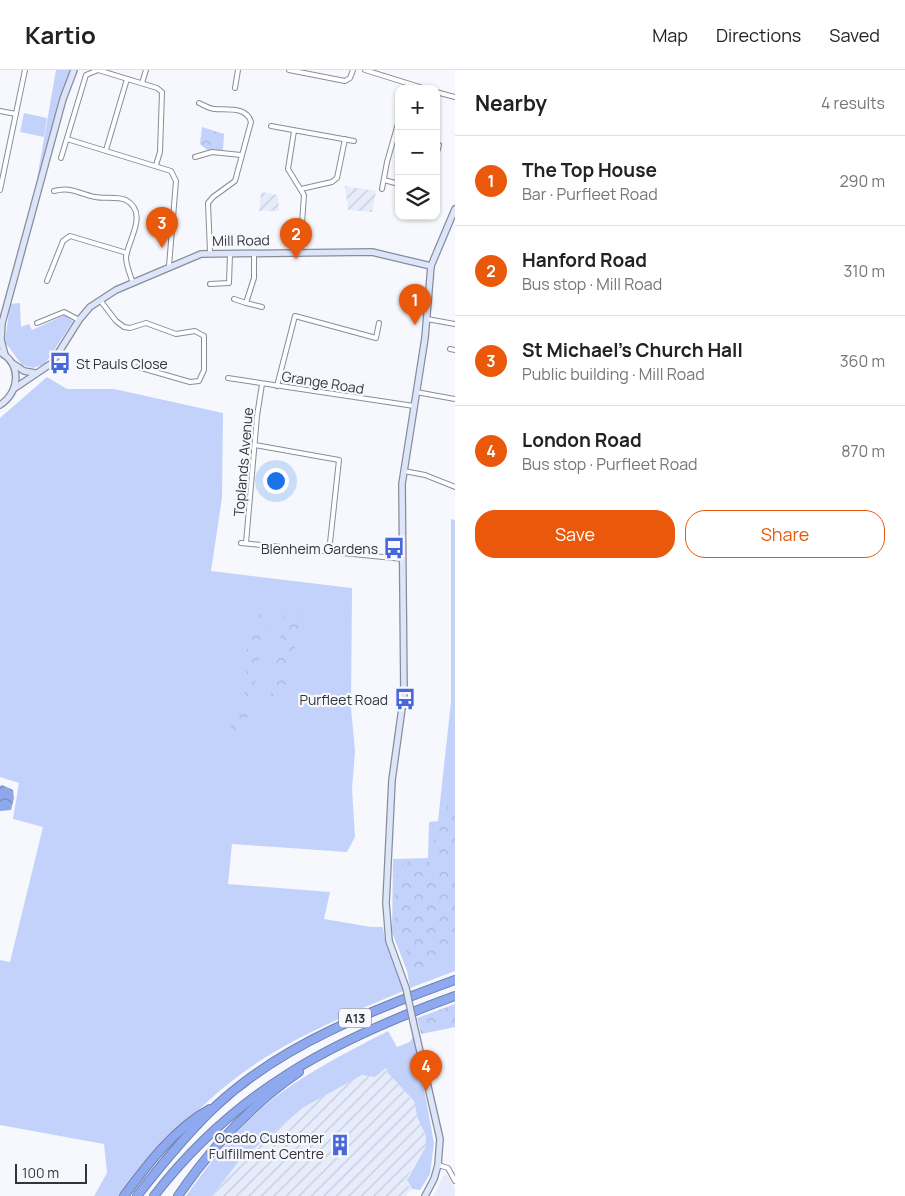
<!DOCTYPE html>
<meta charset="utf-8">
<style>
:root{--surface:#fff;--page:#f2f2f2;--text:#222;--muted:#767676;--line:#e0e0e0;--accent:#ea580c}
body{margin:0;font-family:Manrope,sans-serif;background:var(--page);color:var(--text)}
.controls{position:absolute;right:15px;top:15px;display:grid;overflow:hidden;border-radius:10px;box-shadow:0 1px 4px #0004}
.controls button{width:45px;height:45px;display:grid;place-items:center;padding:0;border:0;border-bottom:1px solid var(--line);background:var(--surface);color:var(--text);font:25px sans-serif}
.scale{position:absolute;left:15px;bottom:12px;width:72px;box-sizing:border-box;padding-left:5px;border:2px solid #32353a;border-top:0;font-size:14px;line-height:18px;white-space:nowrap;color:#32353a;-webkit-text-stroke:4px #f6f8fd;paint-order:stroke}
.you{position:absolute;left:275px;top:410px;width:18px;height:18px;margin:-12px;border:4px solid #fff;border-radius:50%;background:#1a73e8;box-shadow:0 0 0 8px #1a73e833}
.badge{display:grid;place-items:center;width:32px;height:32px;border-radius:50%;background:var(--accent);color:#fff;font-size:16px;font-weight:700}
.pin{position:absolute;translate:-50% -41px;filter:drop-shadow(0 1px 2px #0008)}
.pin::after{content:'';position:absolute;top:26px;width:18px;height:15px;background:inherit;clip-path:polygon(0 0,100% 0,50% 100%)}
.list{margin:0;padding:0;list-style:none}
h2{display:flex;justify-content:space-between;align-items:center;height:65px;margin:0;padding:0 20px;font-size:21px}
h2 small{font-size:16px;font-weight:400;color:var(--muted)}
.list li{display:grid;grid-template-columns:32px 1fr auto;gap:15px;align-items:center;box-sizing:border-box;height:90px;padding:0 20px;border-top:1px solid var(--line)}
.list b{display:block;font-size:19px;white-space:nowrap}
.list p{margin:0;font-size:16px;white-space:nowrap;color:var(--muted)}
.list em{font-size:16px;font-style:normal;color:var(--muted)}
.actions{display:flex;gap:10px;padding:15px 20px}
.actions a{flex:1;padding:11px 0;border:1px solid var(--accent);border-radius:20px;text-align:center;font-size:18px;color:var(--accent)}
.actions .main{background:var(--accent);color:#fff}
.icon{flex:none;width:28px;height:28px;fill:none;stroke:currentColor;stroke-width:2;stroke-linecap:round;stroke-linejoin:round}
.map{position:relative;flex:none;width:455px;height:1126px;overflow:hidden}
header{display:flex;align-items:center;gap:30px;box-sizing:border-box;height:70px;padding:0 25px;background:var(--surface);border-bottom:1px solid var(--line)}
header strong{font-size:24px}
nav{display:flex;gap:28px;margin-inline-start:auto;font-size:18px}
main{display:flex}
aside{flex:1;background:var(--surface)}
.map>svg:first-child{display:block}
.built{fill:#e6ecfc}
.industrial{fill:url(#industrial-furrows)}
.grass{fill:#c3d2fa}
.forest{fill:url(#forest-crowns)}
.water{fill:url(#water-waves)}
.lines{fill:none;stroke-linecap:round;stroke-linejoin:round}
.street-casing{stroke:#888d99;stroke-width:6}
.secondary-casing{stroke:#888d99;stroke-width:8}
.highway-casing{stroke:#6e80b0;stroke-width:10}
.street{stroke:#fff;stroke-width:4}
.secondary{stroke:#dde5fa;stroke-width:5.5}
.highway{stroke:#8fa9f0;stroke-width:8}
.secondary-bridge-casing{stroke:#888d99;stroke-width:8;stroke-linecap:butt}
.secondary-bridge{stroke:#dde5fa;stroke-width:5.5}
.labels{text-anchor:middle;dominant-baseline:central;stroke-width:4.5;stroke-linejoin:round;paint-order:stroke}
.shield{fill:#f6f8fd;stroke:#6d7074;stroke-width:1}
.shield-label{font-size:12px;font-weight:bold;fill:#32353a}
.street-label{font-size:14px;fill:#32353a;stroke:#f6f8fd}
.poi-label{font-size:14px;fill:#32353a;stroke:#f6f8fd;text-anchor:end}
</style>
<header>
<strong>Kartio</strong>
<nav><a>Map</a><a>Directions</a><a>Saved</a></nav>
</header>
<main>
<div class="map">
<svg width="455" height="1126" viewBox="0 0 455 1126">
<defs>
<pattern id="industrial-furrows" width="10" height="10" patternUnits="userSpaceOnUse" patternTransform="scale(1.25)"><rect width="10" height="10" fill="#e6ecfc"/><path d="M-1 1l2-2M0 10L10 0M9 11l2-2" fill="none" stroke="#c6cbd9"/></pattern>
<pattern id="forest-crowns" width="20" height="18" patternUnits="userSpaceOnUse" patternTransform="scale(1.25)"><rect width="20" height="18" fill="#c3d2fa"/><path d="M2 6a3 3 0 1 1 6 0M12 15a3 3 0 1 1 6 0" fill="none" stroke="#a8b5d7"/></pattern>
<pattern id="water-waves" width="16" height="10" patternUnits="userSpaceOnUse" patternTransform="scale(1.25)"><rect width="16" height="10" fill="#8fa8e9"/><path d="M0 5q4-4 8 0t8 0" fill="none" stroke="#758abe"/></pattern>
</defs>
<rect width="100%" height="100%" fill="#f6f8fd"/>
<path class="built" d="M447 1104 455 1119V1126H433L444 1105Z"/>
<g class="industrial">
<path d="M345 116 376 121 372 142 348 140Z"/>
<path d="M261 122 278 125 279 141H259Z"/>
<path d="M386 997 389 1001 388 1003 414 1031 418 1049 426 1066 425 1078 408 1106V1115L412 1119 406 1126H212L239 1091 304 1037 362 1005 375 1007Z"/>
</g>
<g class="grass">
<path d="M56 0H70L37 109Z"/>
<path d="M24 43 47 48 44 67 20 62Z"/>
<path d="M20 233 21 257 29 254 32 260 65 245 73 251 45 294 33 298 22 295 5 272 10 234Z"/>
<path d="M47 307 67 319H114L223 343 222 428 211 501 352 518 351 638 355 681 352 719 355 767 347 782 232 774 228 814 330 822 324 849 371 857H383C385 880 398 899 403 921 347 945 290 968 241 1004 195 1038 158 1082 122 1126H94L107 1103 104 1074 0 1055V890L10 892 43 757 13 749 19 713 0 707V348Z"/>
<path d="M451 449 455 450V901L410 918 407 901 392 862 393 789 428 788 429 752 438 751 451 632Z"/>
<path d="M388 961 397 977 410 972 413 967 417 981 434 1073 430 1104 420 1120 412 1119 407 1110 425 1078 426 1066 418 1049 414 1031 387 1002 389 1001 386 998 375 1007 362 1005 304 1037 239 1091 212 1126H186C209 1094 233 1062 264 1036 301 1005 345 983 388 961Z"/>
</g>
<g class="forest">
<path d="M202 57 224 64 223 80H207L200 74Z"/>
<path d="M291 536 297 537 303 544 284 621 274 634 272 642 270 640 272 607 286 539Z"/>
<path d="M261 544 266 545 264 565 259 581V593L248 646 241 659 233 667H228L227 663C239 641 254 613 243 588L255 561 256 547Z"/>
<path d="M455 731V788L437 786 432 762 446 745 447 736Z"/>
<path d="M405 792H429L438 799 455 798V862H451V879L438 886 417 906 410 904C413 882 400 876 396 856 392 837 397 816 398 797Z"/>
<path d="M455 934V957L421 964 417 948Z"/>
</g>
<path class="water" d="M2 715 13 720 14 728 11 740 0 741V716Z"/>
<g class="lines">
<g class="street-casing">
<g id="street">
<path d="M289 0 345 11 350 8 353 0"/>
<path d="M365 0 426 19"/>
<path d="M142 13 146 0"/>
<path d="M235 18 238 0"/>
<path d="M436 22 455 27"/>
<path d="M199 33C204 35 209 39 215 39 226 40 247 36 251 52L235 111 213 127 208 133 210 182"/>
<path d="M0 41 16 44"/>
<path d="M271 56 354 71"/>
<path d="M294 61 288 99 304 125 300 182"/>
<path d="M67 69 171 101 176 111 169 196"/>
<path d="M106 80 127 9"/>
<path d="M436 86 439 75"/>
<path d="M195 87 212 82 241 85"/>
<path d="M61 88 86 5 98 0 157 18 162 22 160 82 156 95"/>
<path d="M384 110 399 114"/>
<path d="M301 119 332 112 337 108 345 69"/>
<path d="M382 119 387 92 399 50"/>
<path d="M0 120 25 0"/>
<path d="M54 121C71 116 79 124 95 127 104 129 117 126 126 130 149 143 128 170 126 187 126 196 130 204 133 213"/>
<path d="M254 183V208L246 233 262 237"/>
<path d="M47 211 63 171 70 166 127 183"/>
<path d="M210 214 229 213 230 184"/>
<path d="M234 229 246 233"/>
<path d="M100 230 116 251 124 257 130 258 146 253 176 264 195 261 204 266V300L199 311 190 312 138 297"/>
<path d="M427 249 455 254"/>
<path d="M37 253 64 242 79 250"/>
<path d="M450 279 455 280"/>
<path d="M228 308 414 336"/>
<path d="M277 316 295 246 376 268 379 253"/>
<path d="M416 322 455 329"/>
<path d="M255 375 339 390 329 482"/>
<path d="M404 401 425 405 455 417"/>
<path d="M241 473 403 489"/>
<path d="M246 473 257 346 262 314"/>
<path d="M438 1095 448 1098 455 1111"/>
</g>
</g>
<g class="secondary-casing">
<g id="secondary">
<path d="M0 282C22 294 20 322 0 335"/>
<path d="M5 285 1 270 2 253 63 29 74 0"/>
<path d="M12 293 24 301 35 303"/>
<path d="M15 318 52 293 79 250 90 237 116 220 201 184 372 182 431 196"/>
<path d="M406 918 389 871 386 833 392 710 404 624 402 414 425 268 431 196 455 139"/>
<path d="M413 951 440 1069 438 1095 434 1109 425 1126"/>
</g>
</g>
<g class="highway-casing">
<g id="highway">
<path d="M124 1126C147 1095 175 1058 210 1039"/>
<path d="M137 1126C162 1094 188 1062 217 1035 284 973 371 941 455 910"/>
<path d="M154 1126C235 1021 333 970 455 926"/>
<path d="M178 1126C211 1078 251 1035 299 1002"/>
</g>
</g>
<use href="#street" class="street"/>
<use href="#secondary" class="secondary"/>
<use href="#highway" class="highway"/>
<g class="secondary-bridge-casing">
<path id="secondary-bridge" d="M406 918 413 951"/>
</g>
<use href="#secondary-bridge" class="secondary-bridge"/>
</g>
<defs>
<g id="bus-bare" transform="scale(1.725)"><path d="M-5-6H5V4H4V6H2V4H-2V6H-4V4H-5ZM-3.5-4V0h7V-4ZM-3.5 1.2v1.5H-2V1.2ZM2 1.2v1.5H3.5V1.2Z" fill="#4767da" stroke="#f6f8fd" stroke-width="2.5" paint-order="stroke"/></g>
<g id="building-bare" transform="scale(1.725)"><path d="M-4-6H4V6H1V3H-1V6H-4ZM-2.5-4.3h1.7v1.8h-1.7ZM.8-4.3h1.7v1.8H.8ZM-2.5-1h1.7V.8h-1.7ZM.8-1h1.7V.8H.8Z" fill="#4767da" stroke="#f6f8fd" stroke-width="2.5" paint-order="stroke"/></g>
</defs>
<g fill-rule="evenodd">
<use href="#bus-bare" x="60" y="293"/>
<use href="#bus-bare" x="394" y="478"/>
<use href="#bus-bare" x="405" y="629"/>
<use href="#building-bare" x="340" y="1075"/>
</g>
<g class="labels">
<rect class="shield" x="339" y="938.5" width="32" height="19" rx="4"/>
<g class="shield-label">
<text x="355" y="948">A13</text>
</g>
<g class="street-label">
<text transform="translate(241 170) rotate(-1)">Mill Road</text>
<text transform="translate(323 312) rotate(9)">Grange Road</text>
<text transform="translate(243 392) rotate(-85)">Toplands Avenue</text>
</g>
<g class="poi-label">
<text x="76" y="293" text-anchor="start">St Pauls Close</text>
<text x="378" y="478">Blenheim Gardens</text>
<text x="388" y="629">Purfleet Road</text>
<text x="324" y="1067">Ocado Customer<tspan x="324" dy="16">Fulfillment Centre</tspan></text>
</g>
</g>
</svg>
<div class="controls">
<button>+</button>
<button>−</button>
<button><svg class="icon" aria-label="layers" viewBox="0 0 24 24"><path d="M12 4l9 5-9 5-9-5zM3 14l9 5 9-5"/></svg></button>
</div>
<div class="scale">100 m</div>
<div class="you"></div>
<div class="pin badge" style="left:415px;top:255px">1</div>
<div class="pin badge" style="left:296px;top:189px">2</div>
<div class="pin badge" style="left:162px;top:178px">3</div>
<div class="pin badge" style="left:426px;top:1021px">4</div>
</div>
<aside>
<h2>Nearby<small>4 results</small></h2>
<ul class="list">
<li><span class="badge">1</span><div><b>The Top House</b><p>Bar · Purfleet Road</p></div><em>290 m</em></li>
<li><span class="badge">2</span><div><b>Hanford Road</b><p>Bus stop · Mill Road</p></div><em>310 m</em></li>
<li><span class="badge">3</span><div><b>St Michael's Church Hall</b><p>Public building · Mill Road</p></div><em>360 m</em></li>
<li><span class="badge">4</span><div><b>London Road</b><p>Bus stop · Purfleet Road</p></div><em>870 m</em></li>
</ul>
<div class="actions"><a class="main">Save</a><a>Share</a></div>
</aside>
</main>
